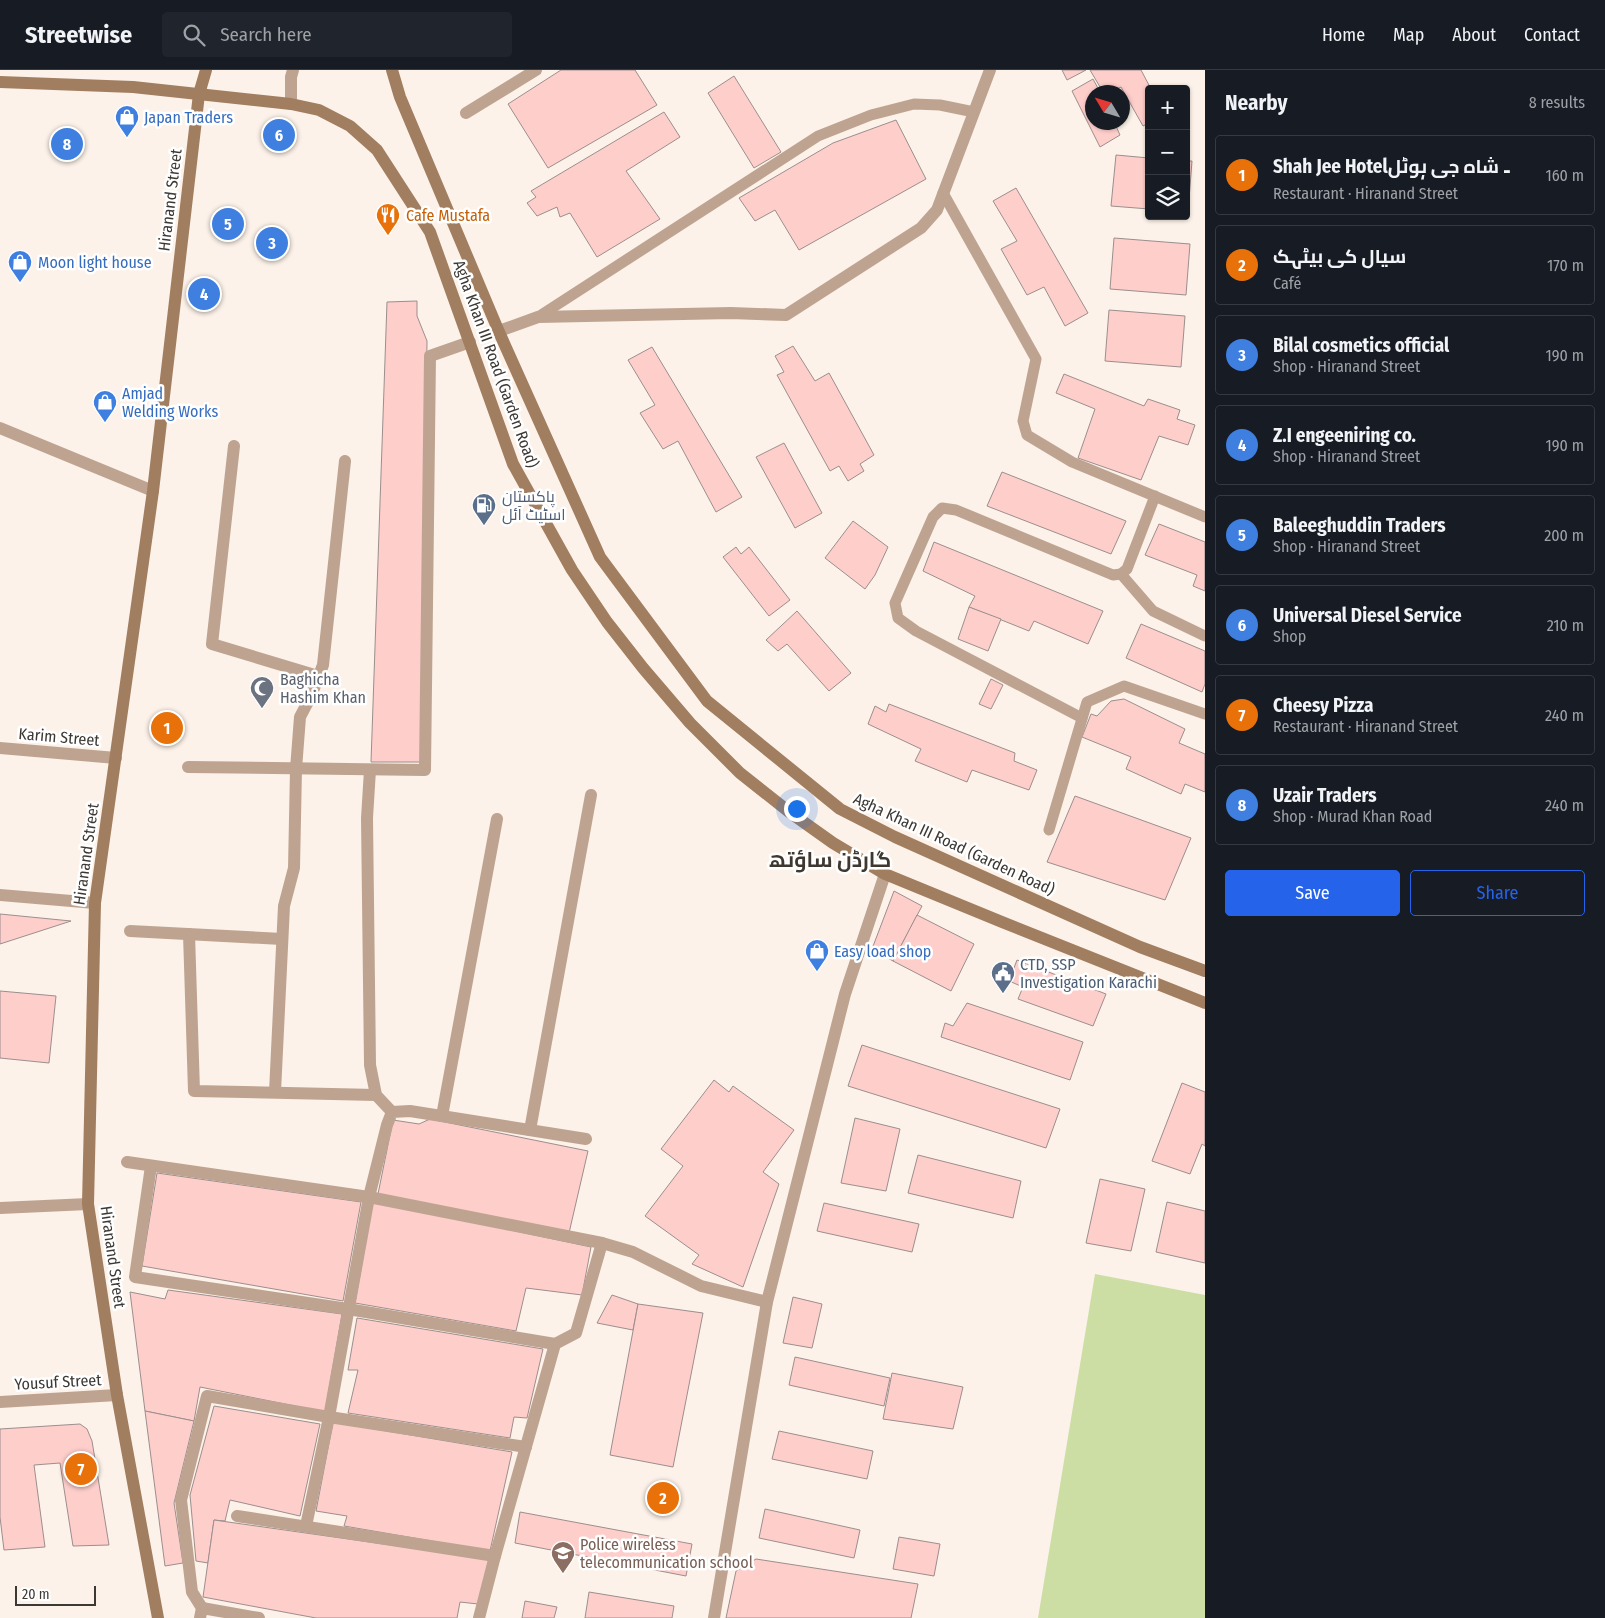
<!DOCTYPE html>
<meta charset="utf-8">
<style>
:root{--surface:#171b24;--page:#20242c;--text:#f1f3f6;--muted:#9ea1a6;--line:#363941;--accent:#2563eb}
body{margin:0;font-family:"Fira Sans Condensed",Cairo,sans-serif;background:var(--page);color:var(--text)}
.controls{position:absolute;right:15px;top:15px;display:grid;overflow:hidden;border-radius:5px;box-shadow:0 1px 4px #0004}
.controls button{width:45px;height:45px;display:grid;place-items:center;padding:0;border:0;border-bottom:1px solid var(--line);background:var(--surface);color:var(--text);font:25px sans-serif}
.compass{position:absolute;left:1085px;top:15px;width:45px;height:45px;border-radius:50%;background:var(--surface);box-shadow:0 1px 4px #0004;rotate:308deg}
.scale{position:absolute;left:15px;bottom:12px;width:81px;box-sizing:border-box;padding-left:5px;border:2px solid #3c3834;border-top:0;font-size:14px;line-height:18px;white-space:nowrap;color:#3c3834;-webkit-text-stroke:4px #fff;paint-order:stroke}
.you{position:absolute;left:796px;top:738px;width:18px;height:18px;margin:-12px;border:4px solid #fff;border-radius:50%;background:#1a73e8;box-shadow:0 0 0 8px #1a73e833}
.badge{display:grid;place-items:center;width:32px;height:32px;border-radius:50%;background:var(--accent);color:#fff;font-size:16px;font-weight:700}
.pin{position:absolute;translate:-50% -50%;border:2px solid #fff;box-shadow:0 1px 5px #0006}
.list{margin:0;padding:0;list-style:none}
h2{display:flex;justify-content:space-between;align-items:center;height:65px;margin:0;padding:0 20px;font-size:21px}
h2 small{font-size:16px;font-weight:400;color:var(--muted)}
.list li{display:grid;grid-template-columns:32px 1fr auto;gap:15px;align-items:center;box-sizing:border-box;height:80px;margin:0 10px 10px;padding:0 10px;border:1px solid var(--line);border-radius:5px}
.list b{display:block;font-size:19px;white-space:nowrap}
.list p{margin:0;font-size:16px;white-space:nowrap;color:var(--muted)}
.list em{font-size:16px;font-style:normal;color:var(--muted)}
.actions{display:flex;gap:10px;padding:15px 20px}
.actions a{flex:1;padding:11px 0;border:1px solid var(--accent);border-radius:5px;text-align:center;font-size:18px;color:var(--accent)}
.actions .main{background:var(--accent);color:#fff}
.icon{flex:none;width:28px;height:28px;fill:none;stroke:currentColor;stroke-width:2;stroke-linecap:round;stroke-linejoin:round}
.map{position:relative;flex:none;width:1205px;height:1548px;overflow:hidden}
header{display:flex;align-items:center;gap:30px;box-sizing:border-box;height:70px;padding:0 25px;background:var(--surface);border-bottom:1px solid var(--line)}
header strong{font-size:24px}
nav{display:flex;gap:28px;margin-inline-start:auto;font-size:18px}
.search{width:350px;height:45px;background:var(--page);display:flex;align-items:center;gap:12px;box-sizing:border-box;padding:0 18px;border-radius:5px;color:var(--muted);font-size:19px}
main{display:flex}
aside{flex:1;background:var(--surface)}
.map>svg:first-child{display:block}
.green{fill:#ccdea4}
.building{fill:#fececb;stroke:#9c8e8d}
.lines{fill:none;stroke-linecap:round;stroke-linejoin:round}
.lane{stroke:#bea490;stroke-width:11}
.street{stroke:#bea490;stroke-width:12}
.secondary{stroke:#a27e60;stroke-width:12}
.labels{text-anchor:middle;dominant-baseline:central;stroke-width:5;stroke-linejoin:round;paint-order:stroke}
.shop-label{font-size:16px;fill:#366cbe;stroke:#fff;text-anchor:start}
.street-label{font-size:16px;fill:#3c3834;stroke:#fff}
.food-label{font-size:16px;fill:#c56008;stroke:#fff;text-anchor:start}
.service-label{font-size:16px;fill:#4e5e75;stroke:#fff;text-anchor:start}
.worship-label{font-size:16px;fill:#5b616d;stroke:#fff;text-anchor:start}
.education-label{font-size:16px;fill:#785e54;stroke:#fff;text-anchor:start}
.district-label{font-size:21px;font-weight:bold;fill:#3f3830;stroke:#fff}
</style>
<header>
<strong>Streetwise</strong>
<div class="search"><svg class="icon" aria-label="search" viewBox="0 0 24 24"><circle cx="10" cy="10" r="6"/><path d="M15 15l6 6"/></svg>Search here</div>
<nav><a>Home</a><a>Map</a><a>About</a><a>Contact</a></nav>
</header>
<main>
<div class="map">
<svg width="1205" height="1548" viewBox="0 0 1205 1548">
<rect width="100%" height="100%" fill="#fcf2e9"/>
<path class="green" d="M1095 1204 1205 1225V1548H1038Z"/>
<g class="building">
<path d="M561 0H635L657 35 548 98 508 34Z"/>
<path d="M1062 0H1086L1067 10Z"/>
<path d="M1090 0H1141L1151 19H1149V53L1143 56 1121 17 1110 22H1103Z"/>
<path d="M734 6 781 82 754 98 708 23Z"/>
<path d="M1093 9 1100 22H1092V52H1114L1120 65 1100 77 1072 21Z"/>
<path d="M664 42 680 67 626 101 660 149 597 187 570 143 560 147 557 137 537 146 527 133 536 127 531 121Z"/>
<path d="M896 50 926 109 799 180 775 140 755 151 739 128 833 73Z"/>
<path d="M1116 85 1149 88V139L1111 136Z"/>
<path d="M1186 91H1192L1188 142H1186Z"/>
<path d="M1016 118 1088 243 1065 256 1044 217 1027 225 1001 179 1017 171 993 131Z"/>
<path d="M1114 168 1190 174 1186 225 1110 219Z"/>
<path d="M417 231V246L427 271 421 692H371L387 232Z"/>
<path d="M1109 240 1185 246 1181 297 1105 291Z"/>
<path d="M793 276 815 311 829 303 874 385 860 394 864 401 848 411 839 396 830 401 777 305 784 302 775 286Z"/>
<path d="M652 277 742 427 716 442 678 371 663 379 640 343 655 335 628 290Z"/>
<path d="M1064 304 1144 336 1148 329 1180 340 1177 349 1195 355 1188 375 1159 366 1141 410 1078 388 1095 339 1056 323Z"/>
<path d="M784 373 822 443 795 458 756 387Z"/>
<path d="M1002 402 1126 451 1111 484 987 436Z"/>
<path d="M853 451 888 477 875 505 865 519 825 488Z"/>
<path d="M1159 454 1205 472V521L1193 516 1197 505 1145 485Z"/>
<path d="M934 472 1103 541 1088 574 1034 551 1029 561 969 537 975 526 923 501Z"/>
<path d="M736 477 741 484 749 477 790 530 769 546 723 487Z"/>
<path d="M969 537 1001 549 988 581 958 569Z"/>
<path d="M797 541 851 603 829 621 787 574 778 581 766 570Z"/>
<path d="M1141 554 1205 581V614L1202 622 1126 588Z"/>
<path d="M991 609 1003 615 991 639 979 634Z"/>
<path d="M1124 629 1185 659 1179 673 1205 684V722L1185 714 1181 724 1126 699 1131 687 1082 667 1091 644 1097 646 1111 631Z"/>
<path d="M889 634 1015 683 1014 691 1037 700 1029 720 972 700 967 712 915 691 921 679 868 654 875 636 886 642Z"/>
<path d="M1075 726 1191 768 1165 830 1047 792Z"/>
<path d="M894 821 922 836 893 891 872 879Z"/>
<path d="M0 844 71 851 0 874Z"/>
<path d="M917 845 974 874 951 921 893 891Z"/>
<path d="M1017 890 1106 924 1093 956 1018 929 1023 917 1009 911Z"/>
<path d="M0 921 56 926 49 993 0 988Z"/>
<path d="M967 933 1083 972 1070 1010 941 967 945 953 953 956Z"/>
<path d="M862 975 1060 1039 1046 1078 848 1016Z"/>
<path d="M714 1010 729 1022 733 1016 794 1060 763 1102 779 1114 743 1217 692 1194 699 1185 645 1146 683 1096 661 1079Z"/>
<path d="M1182 1013 1205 1022V1076L1202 1074 1190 1104 1152 1091Z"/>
<path d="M855 1048 900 1059 886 1121 841 1113Z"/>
<path d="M430 1049 588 1081 569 1163 378 1124 393 1050 419 1054Z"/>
<path d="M918 1085 1021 1111 1013 1148 908 1123Z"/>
<path d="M157 1103 361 1132 343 1231 142 1196Z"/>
<path d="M1100 1109 1145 1119 1131 1181 1086 1173Z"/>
<path d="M373 1131 591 1177 582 1225 526 1218 516 1261 355 1233Z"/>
<path d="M1167 1132 1205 1141V1193L1156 1182Z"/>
<path d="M824 1133 919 1154 912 1182 817 1161Z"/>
<path d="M168 1220 342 1244 325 1342 200 1317 194 1351 145 1341 130 1222 165 1229Z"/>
<path d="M612 1225 638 1234 633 1260 597 1253Z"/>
<path d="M793 1227 822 1234 812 1278 783 1273Z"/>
<path d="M638 1234 703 1243 673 1397 610 1385Z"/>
<path d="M357 1248 543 1279 527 1348 514 1347 510 1368 348 1343 358 1300H348Z"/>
<path d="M795 1287 890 1308 884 1336 789 1315Z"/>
<path d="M892 1303 963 1317 953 1359 883 1349Z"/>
<path d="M214 1336 320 1354 300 1446 230 1430 225 1451 214 1450 208 1493 196 1491 190 1425Z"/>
<path d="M145 1341 194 1351 174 1433 183 1493 165 1496Z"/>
<path d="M333 1352 512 1382 490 1481 344 1456 347 1446 316 1441Z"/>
<path d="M80 1354 87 1359 92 1371 109 1475 73 1476 60 1393 34 1395 45 1477 4 1480 0 1447V1359Z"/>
<path d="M779 1361 873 1381 867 1409 772 1389Z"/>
<path d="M765 1439 860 1460 854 1488 759 1468Z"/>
<path d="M520 1442 692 1474 686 1506 515 1473Z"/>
<path d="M214 1450 489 1489 478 1534 460 1532 457 1548H316L203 1527Z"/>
<path d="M899 1467 940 1474 934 1506 893 1499Z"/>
<path d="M756 1489 918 1514 911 1548H726L736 1501Z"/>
<path d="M589 1522 674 1536 672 1548H585Z"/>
<path d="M525 1531 557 1537 554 1548H522Z"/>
</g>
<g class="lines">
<g class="lane">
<path d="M943 123 1036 289 1023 351 1027 365 1072 392 1205 447"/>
<path d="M538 247 818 66 871 45 914 34 940 35 974 42"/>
<path d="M1121 504 1153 541 1205 566"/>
<path d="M1082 648 916 561 898 548 895 533 933 447 942 438 956 440 1113 505 1121 504 1127 499 1155 426"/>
<path d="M1049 760 1087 632 1124 616 1205 644"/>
</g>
<g class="street">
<path d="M291 34V7L293 0"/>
<path d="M466 43 536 0"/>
<path d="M499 261 538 247 731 243 786 245 921 158 937 140 990 0"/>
<path d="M0 358 153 421"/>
<path d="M234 376 212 574 318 606"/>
<path d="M0 678 116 688"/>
<path d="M188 697 425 700 430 286 470 272"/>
<path d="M370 700 367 748 370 995 376 1025 392 1042"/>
<path d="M0 825 95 833"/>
<path d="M130 861 282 869"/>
<path d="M189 864 194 1021 376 1025"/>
<path d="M275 1022 284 836 294 798 296 699 300 647 311 626 323 595 345 391"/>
<path d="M442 1046 497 749"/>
<path d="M530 1060 591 725"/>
<path d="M127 1092 369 1127 602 1173 633 1182 701 1216 767 1232"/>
<path d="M151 1096 135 1207 348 1239 555 1274"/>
<path d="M0 1138 88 1134"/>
<path d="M0 1332 117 1325"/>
<path d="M237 1446 495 1486"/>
<path d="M306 1456 329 1347 369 1127 387 1055 392 1042 410 1041 586 1069"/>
<path d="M202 1538 259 1548"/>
<path d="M200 1548 202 1538 192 1522 181 1430 207 1326 329 1347 526 1377"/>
<path d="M479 1548 495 1486 555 1274 576 1263 602 1173"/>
<path d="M714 1548 767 1232 845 924 885 804"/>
</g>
<g class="secondary">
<path d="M392 0 400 27 499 262 600 487 707 631 840 739 895 767 1140 877 1205 901"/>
<path d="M0 12 133 17 291 34 319 40 350 56 377 80 430 162 513 394 572 500 607 552 643 598 690 653 740 703 788 741 833 773 885 804 1002 852 1205 933"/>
<path d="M158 1548 117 1325 88 1134 95 833 153 421 199 24 206 0"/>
</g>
</g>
<defs>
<g id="shop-pin" transform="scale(1.25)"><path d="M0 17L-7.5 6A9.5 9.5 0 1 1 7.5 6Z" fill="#3f7fe0" stroke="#fff"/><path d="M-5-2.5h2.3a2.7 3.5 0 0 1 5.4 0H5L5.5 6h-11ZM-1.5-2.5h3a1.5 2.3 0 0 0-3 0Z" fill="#fff"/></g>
<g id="restaurant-pin" transform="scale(1.25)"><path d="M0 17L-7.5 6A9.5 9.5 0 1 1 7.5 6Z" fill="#e8710a" stroke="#fff"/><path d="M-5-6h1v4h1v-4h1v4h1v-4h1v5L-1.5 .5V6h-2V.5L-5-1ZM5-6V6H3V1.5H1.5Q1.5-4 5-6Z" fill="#fff"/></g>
<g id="fuel-pin" transform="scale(1.25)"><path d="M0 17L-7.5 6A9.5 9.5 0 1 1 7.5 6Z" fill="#5c6f8a" stroke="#fff"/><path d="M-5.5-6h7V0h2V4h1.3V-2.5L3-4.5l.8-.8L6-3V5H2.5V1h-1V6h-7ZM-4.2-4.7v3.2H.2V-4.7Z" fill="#fff"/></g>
<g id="mosque-pin" transform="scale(1.25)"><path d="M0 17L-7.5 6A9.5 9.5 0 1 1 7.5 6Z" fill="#6b7280" stroke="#fff"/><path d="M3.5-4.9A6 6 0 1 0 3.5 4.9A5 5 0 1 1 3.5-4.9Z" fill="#fff"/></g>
<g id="civic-pin" transform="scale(1.25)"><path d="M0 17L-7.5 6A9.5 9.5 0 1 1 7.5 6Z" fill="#5c6f8a" stroke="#fff"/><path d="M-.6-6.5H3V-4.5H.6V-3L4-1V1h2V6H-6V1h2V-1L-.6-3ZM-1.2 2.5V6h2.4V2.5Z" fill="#fff"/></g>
<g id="school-pin" transform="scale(1.25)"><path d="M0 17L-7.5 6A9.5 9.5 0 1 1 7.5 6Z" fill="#8d6e63" stroke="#fff"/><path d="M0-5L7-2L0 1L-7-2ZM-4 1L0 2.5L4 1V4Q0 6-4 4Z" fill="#fff"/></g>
</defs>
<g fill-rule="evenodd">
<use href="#shop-pin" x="127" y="47"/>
<use href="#restaurant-pin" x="388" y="145"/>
<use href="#shop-pin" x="20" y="192"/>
<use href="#shop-pin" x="105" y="332"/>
<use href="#fuel-pin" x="484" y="435"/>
<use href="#mosque-pin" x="262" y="618"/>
<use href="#shop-pin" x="817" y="881"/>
<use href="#civic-pin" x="1003" y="903"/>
<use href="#school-pin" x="563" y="1483"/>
</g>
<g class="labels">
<g class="shop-label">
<text x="144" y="47">Japan Traders</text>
<text x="38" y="192">Moon light house</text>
<text x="122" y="323">Amjad<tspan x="122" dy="18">Welding Works</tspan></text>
<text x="834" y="881">Easy load shop</text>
</g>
<g class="street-label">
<text transform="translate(170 130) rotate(-83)">Hiranand Street</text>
<text transform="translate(496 294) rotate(70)">Agha Khan III Road (Garden Road)</text>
<text transform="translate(59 667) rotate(5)">Karim Street</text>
<text transform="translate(954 774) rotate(25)">Agha Khan III Road (Garden Road)</text>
<text transform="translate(86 784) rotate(-82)">Hiranand Street</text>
<text transform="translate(113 1187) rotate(82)">Hiranand Street</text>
<text transform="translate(58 1312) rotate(-3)">Yousuf Street</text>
</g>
<g class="food-label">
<text x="406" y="145">Cafe Mustafa</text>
</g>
<g class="service-label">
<text x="502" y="426">پاکستان<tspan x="502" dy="18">اسٹیٹ آئل</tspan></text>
<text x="1020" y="894">CTD, SSP<tspan x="1020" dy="18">Investigation Karachi</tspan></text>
</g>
<g class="worship-label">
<text x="280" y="609">Baghicha<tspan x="280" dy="18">Hashim Khan</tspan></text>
</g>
<g class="education-label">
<text x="580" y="1474">Police wireless<tspan x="580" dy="18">telecommunication school</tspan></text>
</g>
<g class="district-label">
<text x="830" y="790">گارڈن ساؤتھ</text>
</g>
</g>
</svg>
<div class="controls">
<button>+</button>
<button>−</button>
<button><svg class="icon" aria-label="layers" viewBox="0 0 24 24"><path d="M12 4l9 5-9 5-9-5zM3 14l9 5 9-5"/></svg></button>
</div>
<svg class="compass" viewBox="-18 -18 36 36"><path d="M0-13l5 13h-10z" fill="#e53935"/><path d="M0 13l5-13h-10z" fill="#9ea1a6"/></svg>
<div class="scale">20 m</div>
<div class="you"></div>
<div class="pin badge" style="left:167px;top:658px;background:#e8710a">1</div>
<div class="pin badge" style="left:663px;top:1428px;background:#e8710a">2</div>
<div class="pin badge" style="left:272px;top:173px;background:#3f7fe0">3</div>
<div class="pin badge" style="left:204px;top:224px;background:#3f7fe0">4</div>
<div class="pin badge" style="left:228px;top:154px;background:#3f7fe0">5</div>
<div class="pin badge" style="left:279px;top:65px;background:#3f7fe0">6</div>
<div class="pin badge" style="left:81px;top:1399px;background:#e8710a">7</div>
<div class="pin badge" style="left:67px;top:74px;background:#3f7fe0">8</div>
</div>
<aside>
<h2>Nearby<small>8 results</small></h2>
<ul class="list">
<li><span class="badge" style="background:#e8710a">1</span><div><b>Shah Jee Hotel۔ شاہ جی ہوٹل</b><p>Restaurant · Hiranand Street</p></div><em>160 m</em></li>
<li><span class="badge" style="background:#e8710a">2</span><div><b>سیال کی بیٹہک</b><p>Café</p></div><em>170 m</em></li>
<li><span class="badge" style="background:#3f7fe0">3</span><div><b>Bilal cosmetics official</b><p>Shop · Hiranand Street</p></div><em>190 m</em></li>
<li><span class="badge" style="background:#3f7fe0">4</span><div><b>Z.I engeeniring co.</b><p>Shop · Hiranand Street</p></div><em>190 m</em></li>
<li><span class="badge" style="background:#3f7fe0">5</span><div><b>Baleeghuddin Traders</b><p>Shop · Hiranand Street</p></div><em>200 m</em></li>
<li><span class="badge" style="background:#3f7fe0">6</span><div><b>Universal Diesel Service</b><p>Shop</p></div><em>210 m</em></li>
<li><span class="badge" style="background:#e8710a">7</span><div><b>Cheesy Pizza</b><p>Restaurant · Hiranand Street</p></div><em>240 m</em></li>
<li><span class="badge" style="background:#3f7fe0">8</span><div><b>Uzair Traders</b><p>Shop · Murad Khan Road</p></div><em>240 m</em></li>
</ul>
<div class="actions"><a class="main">Save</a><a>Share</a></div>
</aside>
</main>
